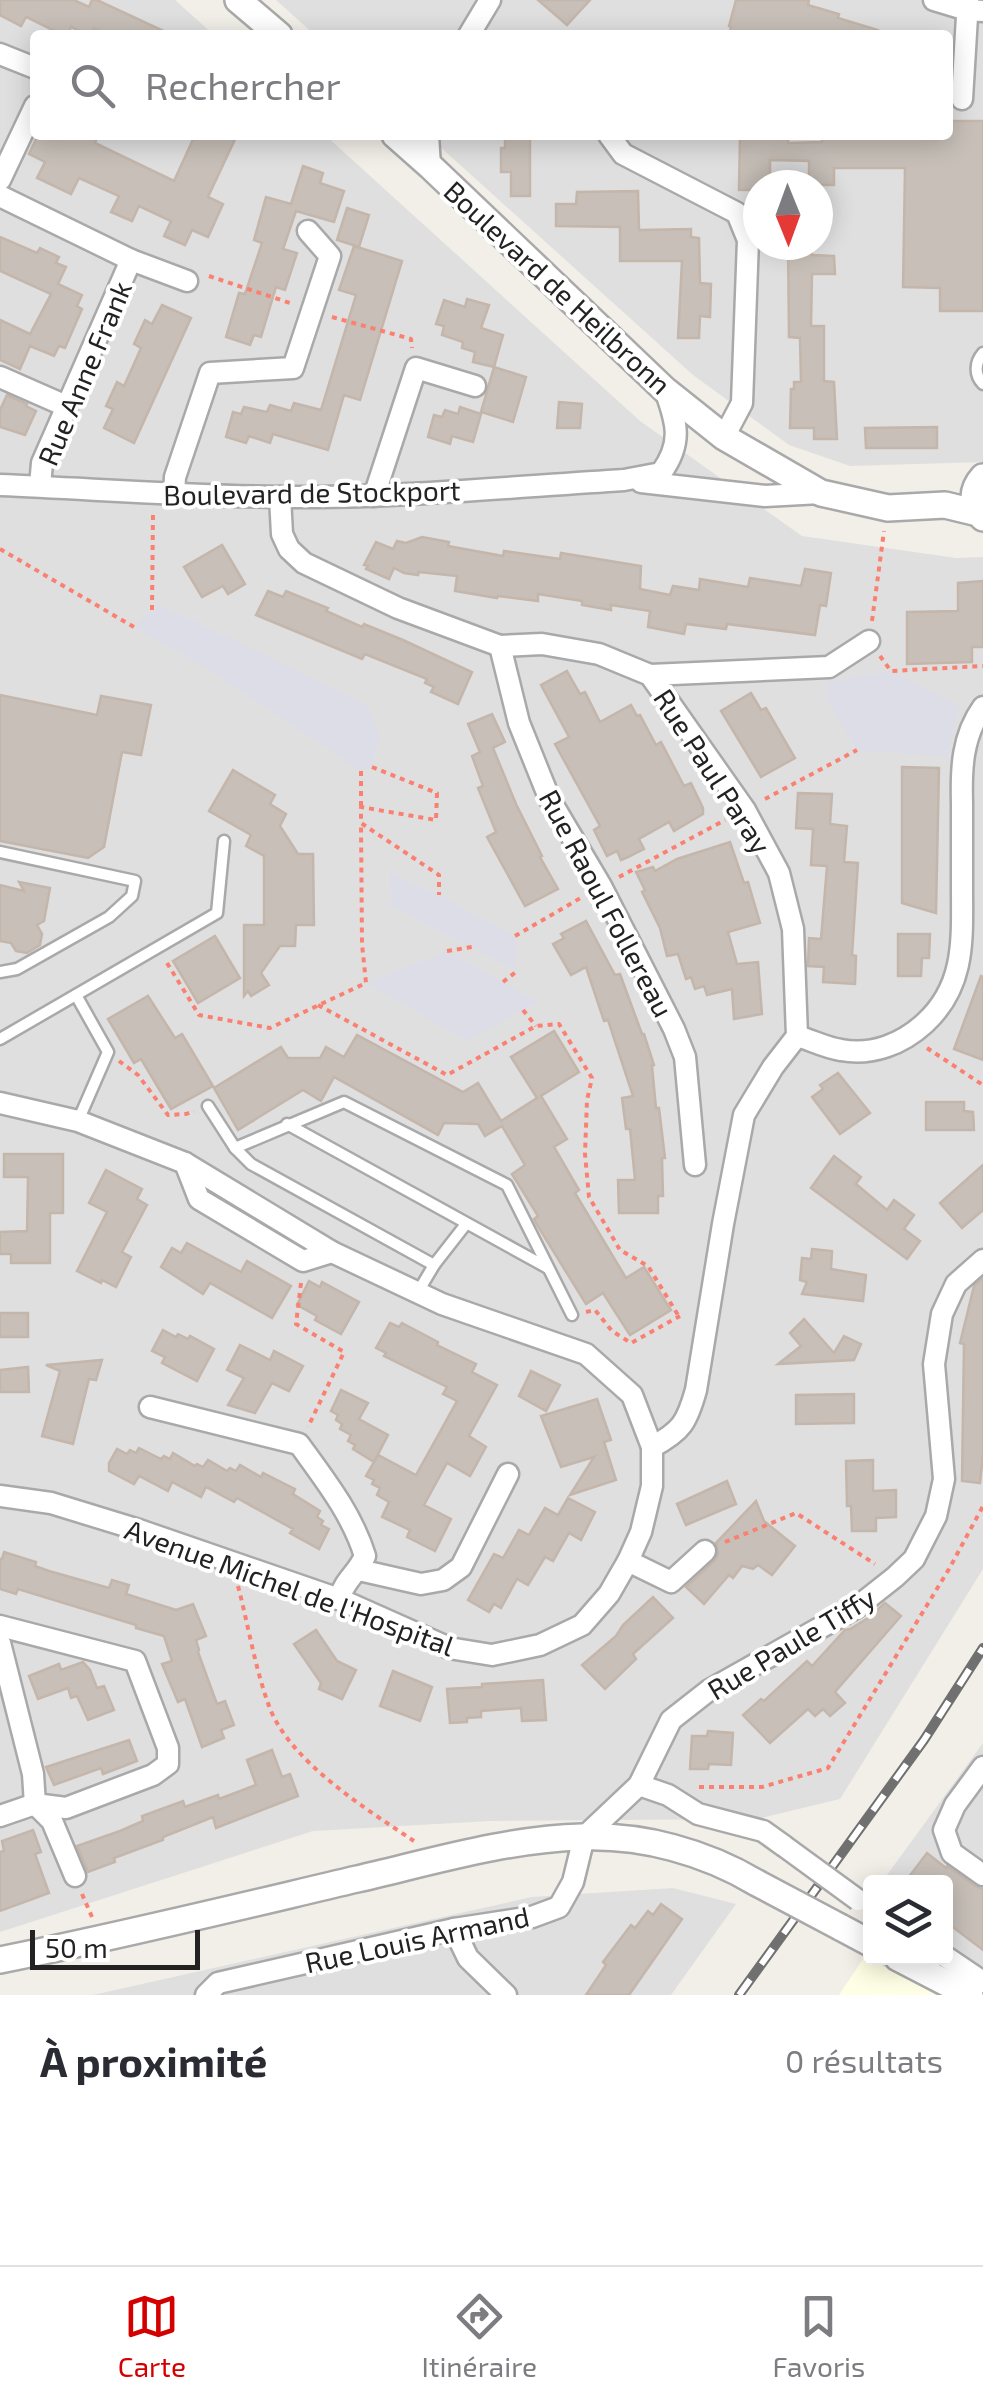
<!DOCTYPE html>
<html lang="fr">
<meta charset="utf-8">
<style>
:root{--surface:#fff;--page:#f7f7f7;--text:#2b2b33;--muted:#7c7c81;--line:#e1e1e2;--accent:#d40000}
body{margin:0;font-family:"Exo 2",sans-serif;background:var(--page);color:var(--text)}
.controls{position:absolute;right:30px;bottom:30px;display:grid;overflow:hidden;border-radius:10px;box-shadow:0 5px 25px #0003}
.controls button{width:90px;height:90px;display:grid;place-items:center;padding:0;border:0;border-bottom:2px solid var(--line);background:var(--surface);color:var(--text);font:50px sans-serif}
.compass{position:absolute;left:743px;top:170px;width:90px;height:90px;border-radius:50%;background:var(--surface);box-shadow:0 5px 25px #0003;rotate:179deg}
.scale{position:absolute;left:30px;bottom:25px;width:170px;box-sizing:border-box;padding-left:10px;border:5px solid #222;border-top:0;font-size:28px;line-height:35px;white-space:nowrap;color:#222;-webkit-text-stroke:8px #fff;paint-order:stroke}
.list{margin:0;padding:0;list-style:none}
h2{display:flex;justify-content:space-between;align-items:center;height:130px;margin:0;padding:0 40px;font-size:42px}
h2 small{font-size:32px;font-weight:400;color:var(--muted)}
.icon{flex:none;width:55px;height:55px;fill:none;stroke:currentColor;stroke-width:2;stroke-linecap:round;stroke-linejoin:round}
.map{position:relative;flex:none;width:983px;height:1995px;overflow:hidden}
.search{position:absolute;background:var(--surface);box-shadow:0 5px 25px #0003;left:30px;right:30px;top:30px;height:110px;display:flex;align-items:center;gap:25px;box-sizing:border-box;padding:0 35px;border-radius:10px;color:var(--muted);font-size:38px}
.sheet{height:270px;background:var(--surface)}
nav{display:flex;justify-content:space-around;align-items:center;box-sizing:border-box;height:140px;border-top:2px solid var(--line);background:var(--surface);font-size:28px;color:var(--muted)}
nav a{display:grid;justify-items:center;gap:5px}
nav .on{color:var(--accent)}
.map>svg:first-child{display:block}
.residential{fill:#e0dfdf;fill-rule:evenodd}
.education{fill:#ffffe5}
.plaza{fill:#dddde8}
.building{fill:#c7bfb8;stroke:#c4b6ab;stroke-width:2.5}
.lines{fill:none;stroke-linecap:round;stroke-linejoin:round}
.service-casing{stroke:#a9a9a9;stroke-width:15}
.minor-casing{stroke:#a9a9a9;stroke-width:25}
.tertiary-casing{stroke:#a9a9a9;stroke-width:30}
.path{stroke:#fa8072;stroke-width:4;stroke-dasharray:5 5;stroke-linecap:butt}
.service{stroke:#fff;stroke-width:10}
.minor{stroke:#fff;stroke-width:20}
.tertiary{stroke:#fff;stroke-width:25}
.rail-casing{stroke:#707070;stroke-width:10}
.rail{stroke:#fff;stroke-width:6;stroke-dasharray:19;stroke-linecap:butt}
.minor-bridge-casing{stroke:#a9a9a9;stroke-width:25;stroke-linecap:butt}
.tertiary-bridge-casing{stroke:#a9a9a9;stroke-width:30;stroke-linecap:butt}
.minor-bridge{stroke:#fff;stroke-width:20}
.tertiary-bridge{stroke:#fff;stroke-width:25}
.labels{text-anchor:middle;dominant-baseline:central;stroke-width:8;stroke-linejoin:round;paint-order:stroke}
.street-label{font-size:28px;fill:#222;stroke:#fff}
</style>
<div class="map">
<svg width="983" height="1995" viewBox="0 0 983 1995">
<rect width="100%" height="100%" fill="#f2efe9"/>
<g class="residential">
<path d="M0 0H175L214 35H35V135H325L640 421 802 536 956 558 983 557V1569L840 1799 757 1819 490 1821 313 1831 0 1932Z"/>
<path d="M276 0H983V462L850 466 789 445 693 375 427 135H948V35H315ZM758 185H818V245H758Z"/>
<path d="M983 1743V1995H936L865 1956 870 1900V1958H946V1882H882Z"/>
<path d="M673 1888 736 1904 671 1995H93L532 1897Z"/>
</g>
<path class="education" d="M865 1956 936 1995H839Z"/>
<g class="plaza">
<path d="M159 604 368 705 380 736 372 767 361 771 209 670 134 627Z"/>
<path d="M891 671 960 706 947 757 857 750 827 700 826 682Z"/>
<path d="M390 872 439 895 515 936 517 971 391 906Z"/>
<path d="M447 951 503 982 538 1002 467 1041 366 983Z"/>
</g>
<g class="building">
<path d="M0 0H74L89 7 92 0H97L172 35H109L94 28 89 35 71 27 67 35H63L26 17 21 26 0 15Z"/>
<path d="M538 0H590L567 25Z"/>
<path d="M736 0H809L808 5 839 14 838 18 878 30 877 35H729L731 27 729 26Z"/>
<path d="M948 121H983V311H940V288L903 287 905 168H834V185H809V161L770 160V185H758V190H739L740 135H788V143L822 142V135H948Z"/>
<path d="M38 135H98L95 143 174 181 195 135H237L208 197 223 204 208 237 192 230 185 245 164 236 171 221 139 206 132 221 111 212 119 196 79 178 71 194 37 178 45 162 29 154Z"/>
<path d="M505 135H530V196H511V172H501V148H505Z"/>
<path d="M303 166 323 173 320 183 344 191 334 222 296 211 283 249 297 253 285 290 276 287 261 337 254 335 250 345 226 337 239 293 245 294 262 243 254 240 266 197 291 204Z"/>
<path d="M638 191 639 230 691 229V237L699 238 700 283 711 284 710 317 700 316 699 338H678L682 261H620V227L556 226V204H576L577 192Z"/>
<path d="M347 208 369 215 359 247 337 240Z"/>
<path d="M0 237 37 253 40 248 59 257 56 263 66 267 58 284 82 295 77 306 82 309 65 348 59 346 54 356 30 346 20 369 0 360V320L30 334 51 294 0 271Z"/>
<path d="M788 245H812V255L834 256 835 274H812L811 326H824V381L834 382 837 439H814V428H790L791 389H794V382H801L800 338 789 337Z"/>
<path d="M354 246 402 261 360 400 344 395 328 450 273 434 270 443 249 436 246 443 226 437 233 412 241 414 244 407 267 412 270 405 291 411 294 403 321 410 356 295 339 290Z"/>
<path d="M467 299 489 305 481 328 503 335 494 367 473 362 475 352 462 348 463 342 442 335 444 326 436 324 444 300 465 307Z"/>
<path d="M162 305 191 318 134 443 104 428 113 409 106 406 117 382 124 386 133 366 141 348 134 344 145 320 152 324Z"/>
<path d="M494 367 526 377 513 422 481 412Z"/>
<path d="M7 395 27 404 26 406 36 411 25 435 0 427V410Z"/>
<path d="M559 402 582 404 580 428H557Z"/>
<path d="M460 407 481 414 473 442 452 436 450 444 428 437 434 415 442 417 445 410 458 414Z"/>
<path d="M937 427V448H866L865 428Z"/>
<path d="M422 537 449 542 448 546 503 556 504 551 560 559 561 553 641 566 640 589 670 595 673 586 699 590 700 579 748 587 750 578 801 586 805 569 831 573 826 606 820 605 815 635 727 624 726 629 686 624 684 634 648 627 650 611 611 605V610L582 605V601L538 594V601L498 596 497 598 455 591 457 576 419 572 418 575 404 573 394 568 389 579 366 569 368 566 364 565 376 542 393 549 397 541 406 543Z"/>
<path d="M222 545 245 584 228 594 223 586 202 597 184 567Z"/>
<path d="M983 581V647H972V662L907 664V612L958 611V583Z"/>
<path d="M268 591 283 597 286 591 328 608 326 611 362 627 364 624 403 640 472 672 458 704 431 692 434 687 425 683 427 679 365 654 362 659 256 615Z"/>
<path d="M567 671 580 694 585 692 600 722 631 705 637 716 640 715 656 745 661 742 684 786 691 783 703 808V814L674 831 669 822 639 839 644 849 628 857 621 860 617 851 607 856 594 830 600 826 555 744 569 737 541 685Z"/>
<path d="M751 693 761 710 766 708 795 758 761 777 721 711Z"/>
<path d="M0 695 97 715 101 696 151 705 141 755 122 752 104 847 88 858 0 841Z"/>
<path d="M492 714 505 742 493 748 516 804 542 856 540 857 558 889 525 906 487 837 496 832 478 788 483 786 472 756 480 752 468 724Z"/>
<path d="M902 767 939 768 936 913 902 903Z"/>
<path d="M233 770 275 795 270 804 286 814 280 826 298 854H313L314 925H296L295 946H280L261 973 269 985 251 996 248 991 244 996V925H264V856L246 846 251 835 209 811Z"/>
<path d="M798 793 832 794 830 824 847 826 844 862 858 863 852 955 856 956 855 984 823 982 824 967 808 966 809 938 821 939 827 866 811 865 813 829 796 828Z"/>
<path d="M730 842 744 883 748 882 760 923 728 932 737 964 758 962 762 1014 734 1019 732 989 707 995 704 986 695 989 691 977 686 979 678 954 667 956 660 928 642 892 645 890 636 872 653 867 655 871 677 859Z"/>
<path d="M19 882 50 888 44 921 37 925 42 934 40 945 27 953 16 951 11 943 0 941V885L24 891Z"/>
<path d="M586 921 615 975 620 974 642 1034H644L654 1065 652 1066 656 1108H659L665 1158H662L663 1196H658V1213H619L618 1180H635L630 1129H626L622 1098 633 1096 608 1020 604 1021 586 967 571 975 553 944 564 938 561 934Z"/>
<path d="M898 934H930L929 958H922L921 976H898Z"/>
<path d="M215 936 240 978 198 1003 173 961Z"/>
<path d="M981 976 983 977V1060L954 1049Z"/>
<path d="M148 996 175 1038 182 1034 213 1086 171 1109 141 1059 134 1063 108 1019Z"/>
<path d="M554 1031 579 1072 541 1096 567 1139 554 1147 579 1190 575 1193 626 1278 644 1267 671 1310 630 1335 603 1293 586 1304 537 1225 534 1219 538 1216 512 1174 525 1165 502 1126 485 1136 478 1124 444 1123 438 1135 334 1077 321 1101 303 1090 238 1130 214 1088 281 1047 288 1058H320L326 1047 344 1057 357 1035 463 1092 478 1083 501 1121 537 1098 511 1057Z"/>
<path d="M838 1073 870 1113 840 1134 812 1097 823 1089 820 1085Z"/>
<path d="M926 1102H964V1111L973 1112 974 1130H926Z"/>
<path d="M4 1154H63V1213H50V1263H11V1254H0V1232L27 1231 28 1177H4Z"/>
<path d="M834 1156 861 1177 856 1184 887 1210 894 1200 914 1215 904 1229 920 1241 907 1259 811 1188Z"/>
<path d="M983 1165V1210L962 1228 940 1203Z"/>
<path d="M106 1170 142 1189 137 1199 147 1205 122 1252 131 1257 116 1287 102 1280 101 1283 77 1271 107 1212 89 1203Z"/>
<path d="M187 1243 241 1272 247 1261 291 1286 272 1318 210 1283 203 1294 161 1267 172 1248 181 1253Z"/>
<path d="M812 1249 832 1251 831 1269 866 1275 863 1301 802 1294 807 1282 800 1280 802 1258 811 1259Z"/>
<path d="M983 1278V1454L980 1483 962 1481 964 1344 960 1343 974 1286Z"/>
<path d="M309 1281 320 1287 322 1282 359 1302 341 1334 315 1320 317 1316 297 1305Z"/>
<rect x="0" y="1313" width="28" height="24"/>
<path d="M804 1319 834 1353 844 1336 861 1344 854 1360 778 1364 801 1346 790 1333Z"/>
<path d="M390 1323 399 1327 402 1323 438 1342 437 1345 476 1364 472 1372 497 1385 469 1436 486 1447 470 1476 447 1463 424 1505 451 1519 435 1551 407 1537 410 1530 382 1517 389 1502 377 1495 380 1488 372 1484 374 1480 366 1476 378 1455 416 1475 457 1401 443 1394 447 1387 384 1356 386 1353 376 1348Z"/>
<path d="M163 1330 176 1337 178 1334 188 1339 190 1336 214 1349 197 1381 162 1363 165 1357 152 1351Z"/>
<path d="M240 1345 270 1360 274 1351 303 1366 289 1391 272 1383 255 1413 228 1405 244 1378 227 1370Z"/>
<path d="M102 1360 96 1380 89 1379 73 1444 42 1436 60 1371 46 1365Z"/>
<path d="M28 1367 29 1392H0V1370Z"/>
<path d="M531 1371 560 1385 546 1411 519 1396Z"/>
<path d="M341 1390 368 1403 359 1419 388 1435 374 1462 353 1449 355 1445 348 1441 351 1435 340 1429 342 1424 336 1420 338 1415 331 1411Z"/>
<path d="M854 1394V1423L796 1424V1395Z"/>
<path d="M597 1399 611 1440 604 1442 616 1480 570 1495 594 1457 561 1467 541 1416Z"/>
<path d="M139 1448 161 1459 164 1456 170 1459 173 1453 195 1466 197 1464 203 1467 208 1460 227 1471 230 1468 236 1471 240 1465 261 1477 263 1473 295 1489 293 1494 320 1511 317 1517 323 1521 321 1525 329 1529 319 1549 290 1533 293 1529 237 1498 234 1502 206 1487 201 1497 172 1482 168 1491 139 1476 134 1484 109 1471V1463L117 1449 127 1454 130 1450 136 1453Z"/>
<path d="M873 1460V1491L896 1490V1517L876 1518V1531H852L851 1506H847L846 1461Z"/>
<path d="M727 1481 736 1504 686 1525 677 1504Z"/>
<path d="M568 1498 595 1512 581 1540 569 1533 553 1561 545 1557 528 1585 517 1579 501 1608 494 1604 489 1612 468 1600 494 1554 503 1558 519 1530 529 1535 545 1508 558 1515Z"/>
<path d="M756 1501 764 1521 795 1546 772 1575 758 1565 753 1569 742 1566 733 1578 729 1575 704 1604 686 1587 715 1560 718 1554 716 1543Z"/>
<path d="M4 1552 36 1562 35 1566 49 1571 109 1588 112 1580 129 1585 126 1594 176 1610 193 1604 206 1636 196 1640 199 1650 198 1652 217 1704 225 1701 234 1725 221 1730 224 1738 202 1747 185 1699 178 1702 162 1664 172 1661 164 1636 136 1628V1625L18 1589 16 1594 0 1589V1559H2Z"/>
<path d="M653 1597 673 1618 633 1654 636 1659 605 1689 582 1665 616 1636 623 1625Z"/>
<path d="M885 1603 901 1616 835 1692 845 1703 830 1716 823 1709 815 1716 808 1709 770 1743 743 1715 761 1699 764 1701 807 1661 812 1666 845 1630 850 1629 868 1618Z"/>
<path d="M316 1630 337 1661 356 1670 342 1699 319 1689 321 1683 294 1644Z"/>
<path d="M83 1662 90 1670 97 1688 104 1686 114 1710 88 1720 77 1696 71 1698 68 1688 38 1699 29 1676 59 1664 61 1670Z"/>
<path d="M393 1671 432 1687 420 1721 380 1706Z"/>
<path d="M543 1680 546 1720 522 1721 521 1708 481 1711V1717L467 1718V1722L450 1723 447 1689 482 1687V1684Z"/>
<path d="M708 1731 733 1733 731 1765 709 1764 708 1769H690L692 1736H707Z"/>
<path d="M129 1740 137 1761 103 1774 101 1768 54 1785 46 1767Z"/>
<path d="M272 1750 282 1777 290 1774 298 1796 216 1828 213 1817 163 1837V1840L114 1858 115 1862 88 1872 77 1846 120 1831 143 1821 142 1816 183 1801 185 1807 218 1795 219 1799 256 1785 247 1760Z"/>
<path d="M33 1830 41 1852 35 1854 49 1893 0 1911V1852L4 1851 2 1841Z"/>
<path d="M927 1853 946 1868 947 1866 975 1886 983 1889V1950L946 1922V1882H905Z"/>
<path d="M661 1904 682 1919 629 1995H586L606 1965 603 1962 631 1925 635 1928 648 1911 653 1915Z"/>
</g>
<g class="lines">
<g class="service-casing">
<g id="service">
<path d="M983 353C975 362 974 375 983 384"/>
<path d="M0 852 135 881 132 896 109 917 17 969 0 972"/>
<path d="M76 995 108 1052 78 1121"/>
<path d="M0 1039 217 913 224 841"/>
<path d="M208 1106 235 1148 344 1102 507 1185 572 1315"/>
<path d="M287 1124 548 1268"/>
<path d="M235 1148 251 1164 434 1265 466 1224"/>
<path d="M418 1292 434 1265"/>
</g>
</g>
<g class="minor-casing">
<g id="minor">
<path d="M934 0 967 10 983 11"/>
<path d="M469 35 490 0"/>
<path d="M0 54 35 68"/>
<path d="M962 99 968 0"/>
<path d="M428 135 430 166"/>
<path d="M609 135 623 154 737 213 748 240 742 403 724 437"/>
<path d="M0 180 35 106"/>
<path d="M0 196 131 260 187 281"/>
<path d="M0 377 66 406"/>
<path d="M641 482 765 496 821 493"/>
<path d="M0 485C94 489 187 496 282 497 396 498 510 487 624 480L661 473C683 443 677 423 665 390"/>
<path d="M40 486 42 463 131 260"/>
<path d="M174 494 175 477 210 373 293 368 330 256 308 231"/>
<path d="M374 496 416 368 475 386"/>
<path d="M280 497 282 534 289 549 304 563 398 608 500 646 542 644 599 654 650 675 745 810 779 873 793 929 797 1036 773 1067 744 1115 723 1224 696 1390C687 1422 682 1431 652 1447"/>
<path d="M500 646 519 723 550 800 601 886 674 1029 685 1057 695 1165"/>
<path d="M650 675 829 667 869 641"/>
<path d="M797 1036C811 1040 826 1048 841 1050 872 1056 902 1044 925 1023 966 985 962 939 962 887 962 859 962 831 962 803 961 769 962 736 983 707"/>
<path d="M0 1103 78 1121 185 1163 332 1252 442 1304 586 1354 632 1395 652 1447V1486L641 1532 628 1561 609 1594 582 1625 540 1645 492 1655 449 1648 339 1599 139 1530 51 1503 0 1496"/>
<path d="M185 1163 199 1199 303 1261 332 1252"/>
<path d="M150 1407 299 1444C325 1480 352 1514 365 1556 357 1574 345 1579 339 1599"/>
<path d="M628 1561 671 1582 705 1551"/>
<path d="M359 1570 421 1584 443 1580 461 1567 508 1474"/>
<path d="M0 1626 135 1661 168 1748V1764L153 1775 66 1808 35 1804 0 1816"/>
<path d="M0 1643 33 1774 35 1804 52 1821 75 1876"/>
<path d="M983 1767 955 1805 944 1830 952 1853 983 1875"/>
<path d="M639 1785 668 1795 698 1814 763 1831 784 1846"/>
<path d="M454 1929 468 1958 506 1995"/>
<path d="M946 1957 983 1982"/>
<path d="M206 1995 218 1983 454 1929 532 1917 559 1907 573 1882 584 1837 639 1785 671 1720 708 1691 857 1607 895 1577 914 1559 936 1516 944 1479 934 1364 942 1314 956 1284 983 1260"/>
</g>
</g>
<g class="tertiary-casing">
<g id="tertiary">
<path d="M238 0 279 35"/>
<path d="M395 135 430 166 665 390 724 437 821 493 888 508 945 505 978 513"/>
<path d="M983 477C972 489 970 505 983 518"/>
<path d="M840 1927 870 1943"/>
<path d="M898 1958 970 1995"/>
<path d="M0 1960C120 1936 238 1907 357 1879 431 1862 506 1839 582 1837 643 1835 705 1852 757 1883"/>
</g>
</g>
<g class="path">
<path d="M209 276 290 303"/>
<path d="M332 317 411 339 412 348"/>
<path d="M0 549 134 627"/>
<path d="M152 610 153 514"/>
<path d="M872 621 884 531"/>
<path d="M880 656 891 671 983 666"/>
<path d="M372 767 437 793 436 820 361 807V823L439 875V895"/>
<path d="M361 771V806"/>
<path d="M765 799 857 750"/>
<path d="M619 877 725 820"/>
<path d="M515 936 584 896"/>
<path d="M447 951 472 947"/>
<path d="M167 963 199 1015 270 1028 366 983 362 944 361 823"/>
<path d="M503 982 517 971"/>
<path d="M318 1005 447 1075 536 1026 559 1024 592 1078 587 1100 585 1154 589 1197 620 1250 648 1266 678 1315"/>
<path d="M523 1010 536 1026"/>
<path d="M927 1048 983 1085"/>
<path d="M119 1061 138 1075 168 1115 186 1114 194 1111"/>
<path d="M301 1283 296 1324 344 1352 308 1427"/>
<path d="M586 1312 595 1310 612 1331 631 1343 680 1316"/>
<path d="M725 1542 796 1513 875 1564"/>
<path d="M238 1586C248 1624 255 1668 269 1706 289 1761 366 1809 414 1841"/>
<path d="M699 1787H762L828 1768 949 1569 983 1506"/>
<path d="M82 1894 92 1917"/>
</g>
<use href="#service" class="service"/>
<use href="#minor" class="minor"/>
<use href="#tertiary" class="tertiary"/>
<g class="rail-casing">
<path id="rail" d="M739 1995 924 1740 983 1648"/>
</g>
<use href="#rail" class="rail"/>
<g class="minor-bridge-casing">
<path id="minor-bridge" d="M784 1846 858 1900"/>
</g>
<g class="tertiary-bridge-casing">
<path id="tertiary-bridge" d="M757 1883 840 1927"/>
</g>
<use href="#minor-bridge" class="minor-bridge"/>
<use href="#tertiary-bridge" class="tertiary-bridge"/>
</g>
<g class="labels">
<g class="street-label">
<text transform="translate(558 287) rotate(43)">Boulevard de Heilbronn</text>
<text transform="translate(84 373) rotate(-67)">Rue Anne Frank</text>
<text transform="translate(312 492) rotate(-1)">Boulevard de Stockport</text>
<text transform="translate(713 771) rotate(57)">Rue Paul Paray</text>
<text transform="translate(607 903) rotate(62)">Rue Raoul Follereau</text>
<text transform="translate(290 1587) rotate(20)">Avenue Michel de l'Hospital</text>
<text transform="translate(791 1643) rotate(-31)">Rue Paule Tiffy</text>
<text transform="translate(417 1939) rotate(-12)">Rue Louis Armand</text>
</g>
</g>
</svg>
<div class="controls">
<button><svg class="icon" aria-label="layers" viewBox="0 0 24 24"><path d="M12 4l9 5-9 5-9-5zM3 14l9 5 9-5"/></svg></button>
</div>
<svg class="compass" viewBox="-18 -18 36 36"><path d="M0-13l5 13h-10z" fill="#e53935"/><path d="M0 13l5-13h-10z" fill="#7c7c81"/></svg>
<div class="scale">50 m</div>
<div class="search"><svg class="icon" aria-label="search" viewBox="0 0 24 24"><circle cx="10" cy="10" r="6"/><path d="M15 15l6 6"/></svg>Rechercher</div>
</div>
<section class="sheet">
<h2>À proximité<small>0 résultats</small></h2>
<ul class="list">
</ul>
</section>
<nav>
<a class="on"><svg class="icon" aria-label="map" viewBox="0 0 24 24"><path d="M3 6l6-2 6 2 6-2v14l-6 2-6-2-6 2zM9 4v14M15 6v14"/></svg>Carte</a>
<a><svg class="icon" aria-label="directions" viewBox="0 0 24 24"><path d="M12 3l9 9-9 9-9-9zM9 14v-3h6M13 9l2 2-2 2"/></svg>Itinéraire</a>
<a><svg class="icon" aria-label="saved" viewBox="0 0 24 24"><path d="M7 4h10v16l-5-4-5 4z"/></svg>Favoris</a>
</nav>
